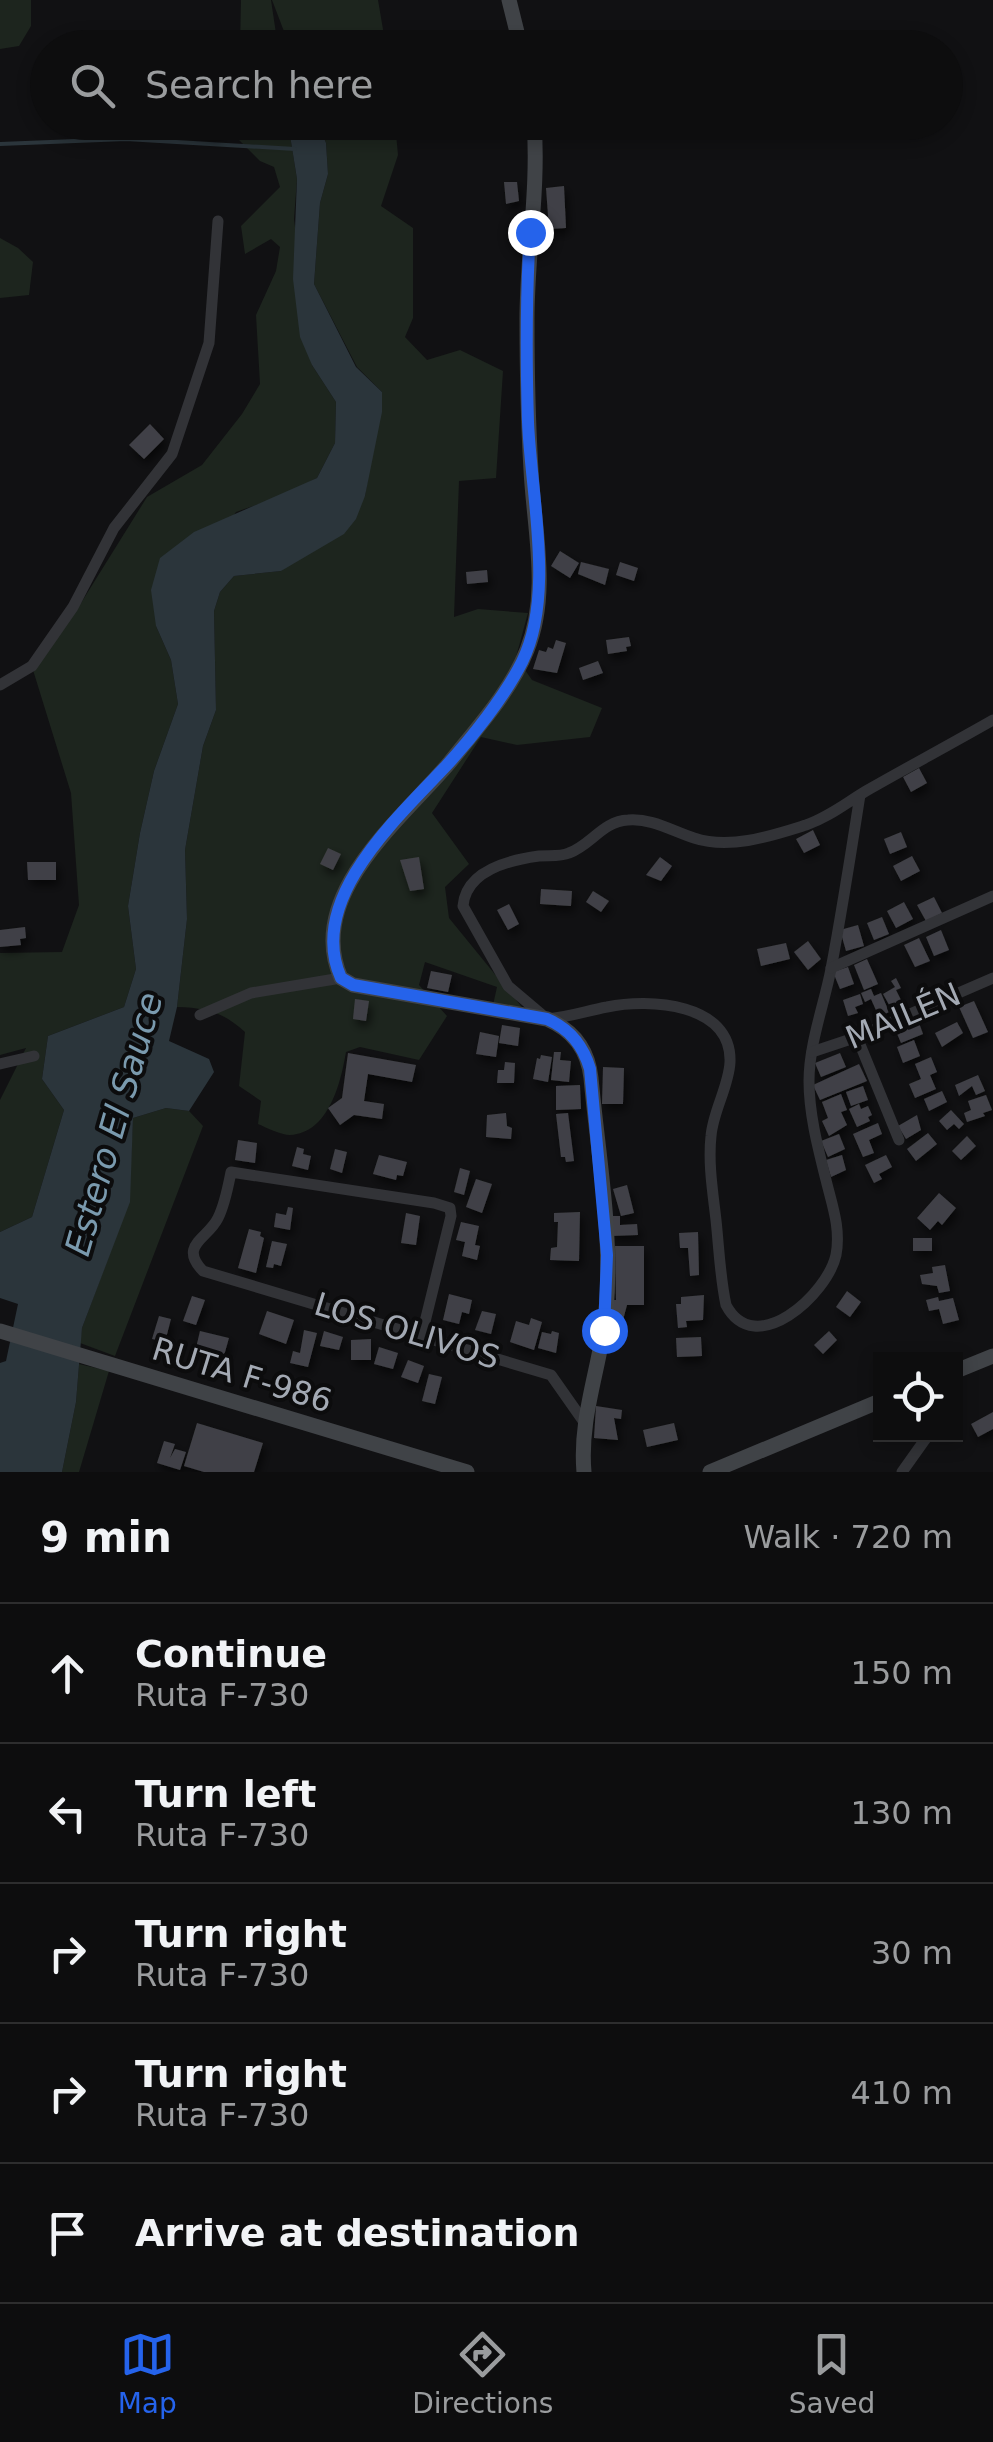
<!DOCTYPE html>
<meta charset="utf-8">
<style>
:root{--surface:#0d0d0e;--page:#1b1b1c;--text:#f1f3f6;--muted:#9a9c9e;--line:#2d2d2e;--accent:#2563eb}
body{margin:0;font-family:"DejaVu Sans",sans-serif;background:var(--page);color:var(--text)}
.controls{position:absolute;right:30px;bottom:30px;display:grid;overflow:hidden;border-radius:0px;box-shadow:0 5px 15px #0003}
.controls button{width:90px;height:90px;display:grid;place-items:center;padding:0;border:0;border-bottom:2px solid var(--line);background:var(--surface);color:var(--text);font:50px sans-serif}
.stop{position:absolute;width:30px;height:30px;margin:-22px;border:8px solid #2563eb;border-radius:50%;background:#fff}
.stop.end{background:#2563eb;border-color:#fff;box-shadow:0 2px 10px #0008}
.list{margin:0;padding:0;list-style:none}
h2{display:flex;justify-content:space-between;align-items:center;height:130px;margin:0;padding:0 40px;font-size:42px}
h2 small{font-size:32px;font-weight:400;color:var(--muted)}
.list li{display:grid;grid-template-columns:65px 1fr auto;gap:30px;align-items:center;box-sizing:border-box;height:140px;padding:0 40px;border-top:2px solid var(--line)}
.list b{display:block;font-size:38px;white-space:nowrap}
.list p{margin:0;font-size:32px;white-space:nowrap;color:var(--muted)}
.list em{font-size:32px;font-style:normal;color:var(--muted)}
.icon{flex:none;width:55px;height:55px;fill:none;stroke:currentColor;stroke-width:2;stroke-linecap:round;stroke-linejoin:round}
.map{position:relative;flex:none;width:993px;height:1472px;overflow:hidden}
.search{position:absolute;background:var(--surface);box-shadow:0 5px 15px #0003;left:30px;right:30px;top:30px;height:110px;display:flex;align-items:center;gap:25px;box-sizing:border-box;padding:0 35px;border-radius:55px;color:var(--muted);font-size:38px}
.sheet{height:830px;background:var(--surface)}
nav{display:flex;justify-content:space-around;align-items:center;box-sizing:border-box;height:140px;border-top:2px solid var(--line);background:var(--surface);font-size:28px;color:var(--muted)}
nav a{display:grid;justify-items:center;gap:5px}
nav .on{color:var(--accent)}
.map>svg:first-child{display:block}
.green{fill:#1d251e}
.water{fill:#2b353b}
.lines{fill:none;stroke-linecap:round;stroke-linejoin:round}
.stream{stroke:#2b353b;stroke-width:4}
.building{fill:#404146;filter:url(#shadow)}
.street{stroke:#323337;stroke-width:11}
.secondary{stroke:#404347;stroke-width:15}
.route{stroke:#2563eb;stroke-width:12}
.labels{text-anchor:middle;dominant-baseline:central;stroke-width:8;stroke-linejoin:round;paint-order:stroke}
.street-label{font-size:32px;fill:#a3a9b3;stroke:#0c0c0d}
.water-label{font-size:35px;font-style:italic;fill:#7a9aae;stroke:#0c0c0d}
</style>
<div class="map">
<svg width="993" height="1472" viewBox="0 0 993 1472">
<defs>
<filter id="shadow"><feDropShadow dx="3" dy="5.5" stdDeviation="5" flood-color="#0009"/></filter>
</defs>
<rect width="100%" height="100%" fill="#111113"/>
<g class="green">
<path d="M0 0H31V26L19 46 0 49Z"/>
<path d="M241 0H271L278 47 240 48Z"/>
<path d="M272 0H378L386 47H290Z"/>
<path d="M234 123H288L297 179 294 219 312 365 336 402 335 443 317 478 284 495 236 512 156 626 171 660 178 704 154 771 140 833 128 906 136 969 124 1007 48 1036 42 1079 64 1110 32 1217 0 1232V1100L26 1048 0 1055V953L62 952 79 905 71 793 33 670 81 603 147 497 202 465 242 414 260 384 256 315 276 271 280 247 271 239 245 254 241 226 280 187 274 167 260 161 233 134Z"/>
<path d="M318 123H395L398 155 381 206 413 228V318L405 337 427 360 460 350 503 371 496 478 459 481 454 617 478 609 528 613 516 657 532 680 602 708 590 737 517 745 481 737 432 813 469 864 445 887 449 918 525 1011 493 1005 497 987 425 962 419 985 447 1016 419 1060 360 1047 346 1052C341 1082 329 1133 290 1135 281 1135 267 1128 258 1124L261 1101 239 1086 245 1032C223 1012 207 1008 177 1007L187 919 185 850 203 746 216 710 214 611 220 592 234 576 281 571 365 496 382 392 357 367 314 284 320 203 328 174 326 143Z"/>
<path d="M0 238 18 248 33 262 29 295 0 298Z"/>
<path d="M166 1108 189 1111 203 1126 115 1356 80 1343 82 1328 129 1202 133 1118Z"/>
<path d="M79 1364 109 1371 79 1472H62L76 1402Z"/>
</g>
<path class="water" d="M288 123H318L326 143 328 174 320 203 314 284 356 367 382 392V412L365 496 356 519 344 534 281 571 234 576 220 592 214 611 216 710 203 746 185 850 187 919 177 1007 169 1041 209 1059 214 1072 189 1111 166 1108 133 1118 130 1202 82 1328 76 1402 62 1472H0V1363L6 1361 18 1304 0 1298V1232L32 1217 64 1110 42 1079 48 1036 124 1007 136 969 128 906 140 833 154 771 178 704 171 660 156 626 151 590 160 558 194 532 317 478 335 443 336 402 312 365 300 337 293 279 297 179Z"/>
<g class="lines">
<path class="stream" d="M0 144 126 139 295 149"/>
</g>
<g class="building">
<path d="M175 122H220L217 136 174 126Z"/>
<path d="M504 182H517L519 201 506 204Z"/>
<path d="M564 186 566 228 549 229 546 188Z"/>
<path d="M150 424 164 439 144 459 129 445Z"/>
<path d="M560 551 579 563 570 578 551 566Z"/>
<path d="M581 562 609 569 605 585 578 574Z"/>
<path d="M620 562 638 568 634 581 616 575Z"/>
<path d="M487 570 488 582 467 584 466 572Z"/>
<path d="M629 637 631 646 626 647 627 651 608 654 606 640Z"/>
<path d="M556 640 566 643 557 673 533 669 539 650 546 652 548 647 553 649Z"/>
<path d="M598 661 603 673 583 680 579 668Z"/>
<path d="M919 768 927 783 911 792 903 777Z"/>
<path d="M813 830 820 845 804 853 796 839Z"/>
<path d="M901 832 907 847 890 854 884 839Z"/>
<path d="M328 848 341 854 333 870 320 864Z"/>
<path d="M912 856 920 871 901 881 893 866Z"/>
<path d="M419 857 424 889 410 891 400 860Z"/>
<path d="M660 857 672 866 661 881 646 875Z"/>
<path d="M27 862H56V880H28Z"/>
<path d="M541 889 572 891 571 906 540 904Z"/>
<path d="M593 891 609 901 601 912 586 902Z"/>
<path d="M934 897 942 913 926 921 917 905Z"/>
<path d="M904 902 913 919 896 928 887 911Z"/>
<path d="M509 904 519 924 508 930 497 910Z"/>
<path d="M882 917 889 934 874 940 867 923Z"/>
<path d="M858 925 864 946 846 951 840 930Z"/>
<path d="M25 927 26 938 20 939 21 945 0 947V930Z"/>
<path d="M941 930 949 950 934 956 926 937Z"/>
<path d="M919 938 930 961 915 967 904 945Z"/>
<path d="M808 941 821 959 808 970 794 952Z"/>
<path d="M786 943 790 959 761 966 757 949Z"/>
<path d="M867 959 878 984 864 990 854 965Z"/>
<path d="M848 967 854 984 840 989 833 972Z"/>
<path d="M431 971 452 975 448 992 427 988Z"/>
<path d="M896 978 901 988 896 990 903 1004 892 1010 883 994 895 987 891 981Z"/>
<path d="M871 989 874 996 881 993 889 1012 879 1017 871 999 865 1002 861 993Z"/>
<path d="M860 994 863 1004 855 1007 858 1013 848 1016 843 1000Z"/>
<path d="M355 999 369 1001 366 1021 353 1019Z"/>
<path d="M974 1001 988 1032 973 1038 959 1007Z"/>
<path d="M918 1020 923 1034 901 1043 895 1029Z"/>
<path d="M957 1022 963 1033 942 1047 935 1033Z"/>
<path d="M502 1025 520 1028 518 1046 499 1043Z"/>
<path d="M480 1032 499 1036 496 1057 476 1054Z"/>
<path d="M914 1040 920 1056 903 1063 897 1047Z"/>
<path d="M554 1052H561L560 1060 571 1061 569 1082 551 1080Z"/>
<path d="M348 1053 416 1065 412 1082 368 1074 364 1101 384 1104 382 1119 354 1115 340 1125 328 1108 342 1098Z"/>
<path d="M840 1053 846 1067 821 1077 815 1063Z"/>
<path d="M541 1055 552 1057 548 1082 533 1079 537 1058 540 1059Z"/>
<path d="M931 1057 937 1072 930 1075 936 1089 915 1098 909 1084 921 1079 915 1064Z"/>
<path d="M505 1062 515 1063 514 1083H497L498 1070H504Z"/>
<path d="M859 1064 867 1081 820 1100 813 1085Z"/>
<path d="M603 1067 624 1068 623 1104H602Z"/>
<path d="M978 1075 985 1091 976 1095 972 1086 959 1096 955 1085Z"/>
<path d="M580 1085 581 1109 556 1110V1086Z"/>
<path d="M863 1086 868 1100 851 1106 846 1092Z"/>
<path d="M942 1091 947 1102 929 1111 924 1099Z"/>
<path d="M841 1094 847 1110 841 1112 847 1125 829 1136 822 1121 828 1118 822 1102Z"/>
<path d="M986 1095 992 1110 983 1113 985 1116 967 1122 964 1113 971 1110 968 1101Z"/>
<path d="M859 1104 861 1109 868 1106 872 1115 868 1117 870 1121 857 1127 849 1109Z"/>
<path d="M951 1110 964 1124 959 1129 954 1124 947 1130 939 1121Z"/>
<path d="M506 1113 507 1126 512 1128 511 1139 486 1137 487 1115Z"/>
<path d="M568 1113 574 1161 566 1162 565 1157H561L556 1114Z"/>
<path d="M917 1115 921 1130 906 1139 898 1126Z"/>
<path d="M878 1123 882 1134 869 1140 874 1153 863 1157 853 1134Z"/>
<path d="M928 1133 937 1144 916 1161 907 1149Z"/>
<path d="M839 1134 845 1149 828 1157 821 1141Z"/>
<path d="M967 1136 976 1146 961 1160 952 1151Z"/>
<path d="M238 1140 257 1143 255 1163 235 1160Z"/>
<path d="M297 1147 304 1149 303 1154 311 1156 308 1170 292 1166Z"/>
<path d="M335 1149 347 1152 342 1173 330 1169Z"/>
<path d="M379 1155 407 1162 403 1176 397 1175 396 1180 373 1174Z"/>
<path d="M842 1155 846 1170 831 1177 826 1160Z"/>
<path d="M886 1155 892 1167 879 1174 882 1179 874 1183 865 1165Z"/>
<path d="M460 1168 470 1171 464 1195 454 1192Z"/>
<path d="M476 1179 492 1184 482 1213 466 1207Z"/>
<path d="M627 1185 634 1213 621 1216 613 1189Z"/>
<path d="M939 1193 956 1208 942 1225 938 1221 930 1230 917 1218Z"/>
<path d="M288 1207 293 1208 290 1230 274 1227 276 1213 286 1215Z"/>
<path d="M580 1212 579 1261 550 1260 551 1248 557 1247 558 1222H554V1213Z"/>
<path d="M406 1213 420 1216 416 1245 401 1243Z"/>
<path d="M610 1216H620V1225L637 1224 638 1235 611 1236Z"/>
<path d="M461 1222 479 1226 475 1245 480 1246 477 1260 462 1256 465 1242 456 1240Z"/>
<path d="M249 1229 261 1232 260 1236 264 1238 256 1273 238 1268Z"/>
<path d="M698 1232 699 1275 690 1276 688 1248H680L679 1233Z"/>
<rect x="913" y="1238" width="19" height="13"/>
<path d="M272 1241 287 1244 281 1266 274 1264 273 1268 266 1267Z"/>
<path d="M615 1246H644V1305H627L623 1320H611V1300H616Z"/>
<path d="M945 1265 950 1291 939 1293 937 1286 922 1284 920 1275 933 1273 932 1267Z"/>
<path d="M847 1291 861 1302 850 1317 836 1307Z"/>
<path d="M449 1294 472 1300 469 1314 462 1312 459 1324 443 1320Z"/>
<path d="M704 1295 703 1320 686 1321 687 1327 678 1328 676 1304H681V1297Z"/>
<path d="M192 1296 205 1300 196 1325 183 1321Z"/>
<path d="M938 1297 939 1301 953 1298 959 1320 943 1324 939 1309 929 1311 926 1300Z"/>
<path d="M267 1311 294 1320 286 1344 259 1334Z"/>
<path d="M482 1311 496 1314 491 1334 475 1330Z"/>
<path d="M159 1316 171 1319 165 1342 152 1339Z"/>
<path d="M531 1318 542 1322 534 1350 510 1342 516 1321 529 1325Z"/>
<path d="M304 1330 317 1333 308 1367 290 1363 293 1351 300 1353Z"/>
<path d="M200 1331 229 1338 223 1359 195 1352Z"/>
<path d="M324 1331 343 1337 339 1350 320 1346Z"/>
<path d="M552 1331 559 1333 556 1353 538 1348 542 1332 551 1334Z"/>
<path d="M829 1331 837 1340 823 1354 814 1345Z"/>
<path d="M701 1337 702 1356 677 1357 676 1338Z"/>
<path d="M371 1339V1360H351V1340Z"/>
<path d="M379 1347 398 1353 393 1369 374 1364Z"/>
<path d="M408 1360 424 1366 418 1383 401 1377Z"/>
<path d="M429 1374 442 1377 435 1404 422 1401Z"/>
<path d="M596 1406 622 1410 621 1419 614 1418 618 1440 594 1438Z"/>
<path d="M993 1412V1429L978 1437 971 1424Z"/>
<path d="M197 1423 263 1443 254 1472H204L184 1466Z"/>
<path d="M674 1423 678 1440 647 1447 643 1430Z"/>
<path d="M164 1441 175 1444 170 1458 175 1449 186 1452 180 1470 157 1463Z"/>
</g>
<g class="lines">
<g class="street">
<path d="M0 685 32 666 73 607 114 528 172 454 209 343 218 221"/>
<path d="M860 795C851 853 842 911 831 969 824 1005 809 1044 809 1081 809 1114 818 1148 826 1180 832 1205 841 1228 836 1255 827 1295 755 1360 726 1305 720 1277 719 1248 716 1220 713 1193 708 1164 711 1136 713 1111 729 1086 730 1062 732 1003 649 998 607 1007 586 1011 569 1017 547 1019L508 986 463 906C466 871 509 860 539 856 549 855 560 857 569 853 591 845 603 821 628 820 652 818 672 831 694 838 730 850 771 836 806 825 829 817 846 803 866 791 908 767 951 744 993 720"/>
<path d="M831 968 993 896"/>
<path d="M200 1015 251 993 341 978"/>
<path d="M857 1037 899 1140"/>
<path d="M812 1052 857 1037 993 978"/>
<path d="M0 1064 34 1056"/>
<path d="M422 1334 451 1216 450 1208 434 1203 231 1172C228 1187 225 1204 218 1218 208 1239 178 1245 203 1271L551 1375 584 1422"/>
<path d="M902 1472 929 1434"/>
</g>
<g class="secondary">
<path d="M509 0 521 48"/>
<path d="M534 122C539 188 527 254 527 319 527 370 528 420 531 470 534 530 550 593 527 650 511 691 477 728 450 762 403 818 304 895 341 978L353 985 547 1019C573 1030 588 1050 591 1078 598 1155 613 1235 606 1311 601 1366 579 1416 584 1472"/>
<path d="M0 1331 467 1472"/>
<path d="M956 1371 993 1356"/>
<path d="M710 1472 880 1401"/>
</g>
</g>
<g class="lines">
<path class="route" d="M530 232C526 295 526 358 528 422 531 495 555 596 522 662 505 696 471 739 446 766 397 818 306 900 341 978L353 985 547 1019C570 1029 583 1045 590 1069L607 1255 604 1330"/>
</g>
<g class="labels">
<g class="street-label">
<text transform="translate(903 1016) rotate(-23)">MAILÉN</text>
<text transform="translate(407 1331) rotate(17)">LOS OLIVOS</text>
<text transform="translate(242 1375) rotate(17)">RUTA F-986</text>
</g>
<g class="water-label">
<text transform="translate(114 1124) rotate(-74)">Estero El Sauce</text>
</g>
</g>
</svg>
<div class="controls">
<button><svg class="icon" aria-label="locate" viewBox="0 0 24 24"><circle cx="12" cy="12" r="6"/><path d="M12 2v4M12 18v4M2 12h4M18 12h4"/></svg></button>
</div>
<div class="stop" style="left:604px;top:1330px"></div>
<div class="stop end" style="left:530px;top:232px"></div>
<div class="search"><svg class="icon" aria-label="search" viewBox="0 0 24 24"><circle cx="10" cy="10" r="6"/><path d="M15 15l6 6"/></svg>Search here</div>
</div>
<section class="sheet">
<h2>9 min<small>Walk · 720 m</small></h2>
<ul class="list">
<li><svg class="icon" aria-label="ahead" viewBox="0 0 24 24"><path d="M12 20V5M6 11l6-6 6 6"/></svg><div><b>Continue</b><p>Ruta F-730</p></div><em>150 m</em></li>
<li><svg class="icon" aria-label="left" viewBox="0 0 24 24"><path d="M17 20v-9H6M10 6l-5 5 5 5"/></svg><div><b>Turn left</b><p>Ruta F-730</p></div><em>130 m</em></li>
<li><svg class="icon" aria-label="right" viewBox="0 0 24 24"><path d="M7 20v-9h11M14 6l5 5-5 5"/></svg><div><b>Turn right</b><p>Ruta F-730</p></div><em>30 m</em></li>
<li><svg class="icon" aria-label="right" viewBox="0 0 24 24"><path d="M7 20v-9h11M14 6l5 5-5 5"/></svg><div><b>Turn right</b><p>Ruta F-730</p></div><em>410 m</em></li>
<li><svg class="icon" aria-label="arrive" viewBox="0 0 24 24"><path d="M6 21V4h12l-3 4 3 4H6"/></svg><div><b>Arrive at destination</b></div></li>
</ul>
</section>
<nav>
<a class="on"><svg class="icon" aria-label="map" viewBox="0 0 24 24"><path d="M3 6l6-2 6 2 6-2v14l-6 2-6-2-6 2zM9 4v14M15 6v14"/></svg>Map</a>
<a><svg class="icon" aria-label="directions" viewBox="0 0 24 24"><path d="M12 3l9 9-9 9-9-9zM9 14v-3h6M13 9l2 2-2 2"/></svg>Directions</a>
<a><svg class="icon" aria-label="saved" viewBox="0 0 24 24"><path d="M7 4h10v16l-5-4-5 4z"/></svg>Saved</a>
</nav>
